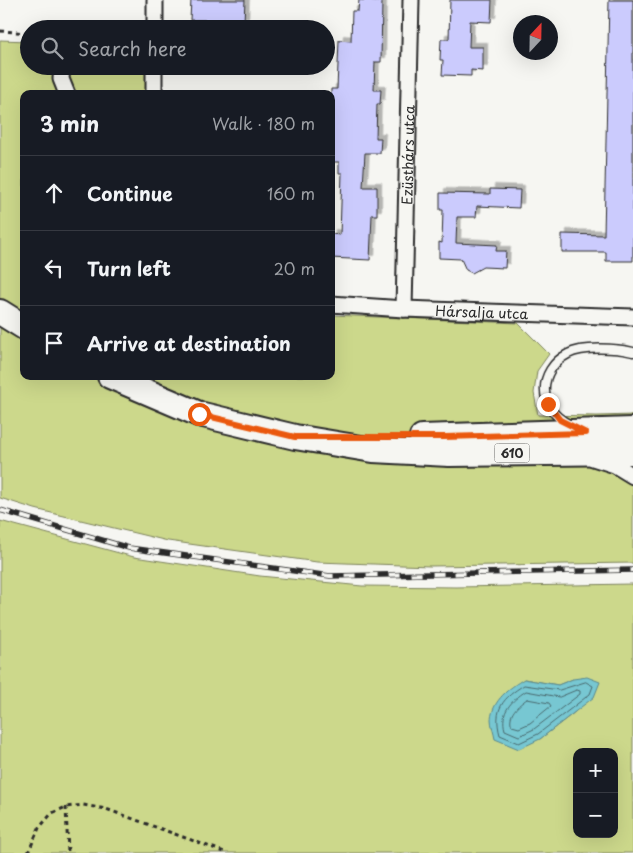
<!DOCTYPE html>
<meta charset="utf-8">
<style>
:root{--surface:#171b24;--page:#20242c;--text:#f1f3f6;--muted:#9ea1a6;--line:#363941}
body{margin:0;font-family:"Playpen Sans",sans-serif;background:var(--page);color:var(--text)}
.controls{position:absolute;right:15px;bottom:15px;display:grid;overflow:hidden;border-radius:10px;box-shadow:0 5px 20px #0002}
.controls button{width:45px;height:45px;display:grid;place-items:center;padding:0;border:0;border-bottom:1px solid var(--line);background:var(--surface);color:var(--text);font:25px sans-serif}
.compass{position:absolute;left:513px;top:15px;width:45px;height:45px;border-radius:50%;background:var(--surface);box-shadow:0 5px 20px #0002;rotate:22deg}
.stop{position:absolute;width:15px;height:15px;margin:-11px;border:4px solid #ea580c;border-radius:50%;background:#fff}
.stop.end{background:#ea580c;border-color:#fff;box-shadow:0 1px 5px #0008}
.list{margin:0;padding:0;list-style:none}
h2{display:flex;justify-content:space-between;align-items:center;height:65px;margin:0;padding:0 20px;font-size:21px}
h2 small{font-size:16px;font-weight:400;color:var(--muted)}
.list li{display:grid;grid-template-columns:32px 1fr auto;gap:15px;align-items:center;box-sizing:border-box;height:75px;padding:0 20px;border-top:1px solid var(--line)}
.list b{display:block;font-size:19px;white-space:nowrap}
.list em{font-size:16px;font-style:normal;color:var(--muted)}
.icon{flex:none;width:28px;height:28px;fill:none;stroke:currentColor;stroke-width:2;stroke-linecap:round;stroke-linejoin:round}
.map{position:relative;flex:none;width:633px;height:853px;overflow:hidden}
.search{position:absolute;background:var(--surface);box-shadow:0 5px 20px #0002;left:20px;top:20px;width:315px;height:55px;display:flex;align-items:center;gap:12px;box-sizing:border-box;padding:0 18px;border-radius:28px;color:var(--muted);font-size:19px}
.panel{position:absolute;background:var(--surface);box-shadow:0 5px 20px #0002;left:20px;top:90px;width:315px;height:290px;border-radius:10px}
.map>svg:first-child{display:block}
.green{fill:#ccd88b;stroke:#7c825b;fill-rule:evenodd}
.water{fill:#77c7d2;stroke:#59898f}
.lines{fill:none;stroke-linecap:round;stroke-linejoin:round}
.shore{stroke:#49696e;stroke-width:1}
.building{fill:#cbcbfd;stroke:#2b2b2b;filter:url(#shadow)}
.lane-casing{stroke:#2b2b2b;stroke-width:11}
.street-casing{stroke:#2b2b2b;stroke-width:19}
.primary-casing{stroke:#2b2b2b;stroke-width:28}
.path{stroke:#2b2b2b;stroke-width:3;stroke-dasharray:4 4;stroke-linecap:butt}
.lane{stroke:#f6f6f2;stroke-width:8}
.street{stroke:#f6f6f2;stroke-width:15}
.primary{stroke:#f6f6f2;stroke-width:24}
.rail-casing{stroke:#2b2b2b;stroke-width:5.5}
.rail{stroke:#f6f6f2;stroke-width:4;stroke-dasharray:11;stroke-linecap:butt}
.route{stroke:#ea580c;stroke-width:6}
.labels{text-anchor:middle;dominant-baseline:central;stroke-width:4;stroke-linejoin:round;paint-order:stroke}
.shield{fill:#f6f6f2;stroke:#686867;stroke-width:1}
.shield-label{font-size:12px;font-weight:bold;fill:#2b2b2b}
.street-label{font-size:14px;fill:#2b2b2b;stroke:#f6f6f2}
</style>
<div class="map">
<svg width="633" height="853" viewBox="0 0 633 853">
<defs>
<filter id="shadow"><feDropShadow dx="4.5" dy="-4.5" stdDeviation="0" flood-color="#0004"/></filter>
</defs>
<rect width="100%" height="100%" fill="#f6f6f2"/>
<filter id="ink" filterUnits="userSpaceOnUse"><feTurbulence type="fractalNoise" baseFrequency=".02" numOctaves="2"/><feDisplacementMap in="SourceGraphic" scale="10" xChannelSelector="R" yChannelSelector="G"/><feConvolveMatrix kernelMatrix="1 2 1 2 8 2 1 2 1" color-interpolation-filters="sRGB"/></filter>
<g filter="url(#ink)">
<g class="green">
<path d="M0 40 29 41V66H159V94H24V376H331V315L518 323 549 354 537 371 534 393 538 415 597 416 633 415V563L430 566 317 562 168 541 35 509 0 498Z"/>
<path d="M0 521 134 557 260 576 362 586 456 587 633 584V853H0ZM524 679 558 685 573 679 575 712 540 739ZM577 752H614V834H577Z"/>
</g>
<path class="water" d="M587 677 600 682 594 697 540 739 519 749 495 739C494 733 491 725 491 719 493 700 509 688 524 679L558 685 573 679Z"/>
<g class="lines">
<g class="shore">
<path d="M586 682 593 686 590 694 538 734 519 743 500 735C493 709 503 698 524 685L559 690Z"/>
<path d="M577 690 580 691V694L534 729 519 736 505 730C500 712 511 701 526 691L559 697Z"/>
<path d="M527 699 549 703 551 706 530 723 519 728 512 726C507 715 518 705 527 699Z"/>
</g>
</g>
<g class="building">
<path d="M191 0H245L244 22 237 21 236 28 205 27V20H190Z"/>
<path d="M359 0 382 1 381 62H375L374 90H381L380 104H377L376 138H381L380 153H365L363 187H377V215H372L370 260 331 258V234L340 235 342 173H339V162H331V89H337L339 40 351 41 352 11H358Z"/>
<path d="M450 0H492L491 22 470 21 469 47H483V71L471 70V76L442 75 443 60H440L441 39H449Z"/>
<path d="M609 0H633V261H606V252H562V234L604 235Z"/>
<path d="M490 189 520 190 519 208 477 206 476 217H457L456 243 497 245 496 251H506L505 268 483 267 472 273 466 270 461 259 439 258V242L442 243 443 210H440V193L490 194Z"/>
</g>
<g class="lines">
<g class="lane-casing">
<path id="lane" d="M569 424C537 409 537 370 568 354 582 346 617 348 633 352"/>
</g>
<g class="street-casing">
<g id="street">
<path d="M155 29V0"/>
<path d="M62 66 61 79 67 94"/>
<path d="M154 94V66"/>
<path id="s1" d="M331 304 404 309 633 317"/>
<path id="s2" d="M404 309 411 0"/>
<path d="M593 458 615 465 633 476"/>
</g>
</g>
<g class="primary-casing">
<g id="primary">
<path d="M0 312 24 327"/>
<path d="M110 376 199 414 295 437 373 450 449 454 633 452"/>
<path d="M422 437 633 430"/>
</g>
</g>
<g class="path">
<path d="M0 31 29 33"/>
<path d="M66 807 68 853"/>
<path d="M28 853 39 828 52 813 66 807 83 805 106 809 227 853"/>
</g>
<use href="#lane" class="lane"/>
<use href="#street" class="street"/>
<use href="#primary" class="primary"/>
<g class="rail-casing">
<path id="rail" d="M0 510 129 548 330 576 633 570"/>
</g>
<use href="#rail" class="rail"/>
</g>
</g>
<g class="lines" filter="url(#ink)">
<path class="route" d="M199 414 295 437H444L586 433 560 420 548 404"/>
</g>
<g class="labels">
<rect class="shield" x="494.5" y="443.5" width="35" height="19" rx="4"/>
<g class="shield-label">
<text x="512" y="453">610</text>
</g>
<g class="street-label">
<text stroke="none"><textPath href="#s2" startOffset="154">Ezüsthárs utca</textPath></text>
<text stroke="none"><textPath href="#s1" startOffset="151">Hársalja utca</textPath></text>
</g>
</g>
</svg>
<div class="controls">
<button>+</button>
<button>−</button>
</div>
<svg class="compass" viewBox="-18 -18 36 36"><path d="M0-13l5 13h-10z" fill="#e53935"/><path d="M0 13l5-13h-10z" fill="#9ea1a6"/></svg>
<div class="stop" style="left:199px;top:414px"></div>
<div class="stop end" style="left:548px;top:404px"></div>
<div class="search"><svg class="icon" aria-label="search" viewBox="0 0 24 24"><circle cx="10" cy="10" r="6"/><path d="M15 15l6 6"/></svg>Search here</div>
<section class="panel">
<h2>3 min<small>Walk · 180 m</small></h2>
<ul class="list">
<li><svg class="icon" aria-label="ahead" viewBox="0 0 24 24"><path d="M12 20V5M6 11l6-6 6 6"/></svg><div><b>Continue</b></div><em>160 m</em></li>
<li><svg class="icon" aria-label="left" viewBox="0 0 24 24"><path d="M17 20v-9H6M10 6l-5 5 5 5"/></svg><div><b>Turn left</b></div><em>20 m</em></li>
<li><svg class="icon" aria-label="arrive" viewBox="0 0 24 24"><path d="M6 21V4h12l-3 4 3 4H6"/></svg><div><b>Arrive at destination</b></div></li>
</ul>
</section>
</div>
